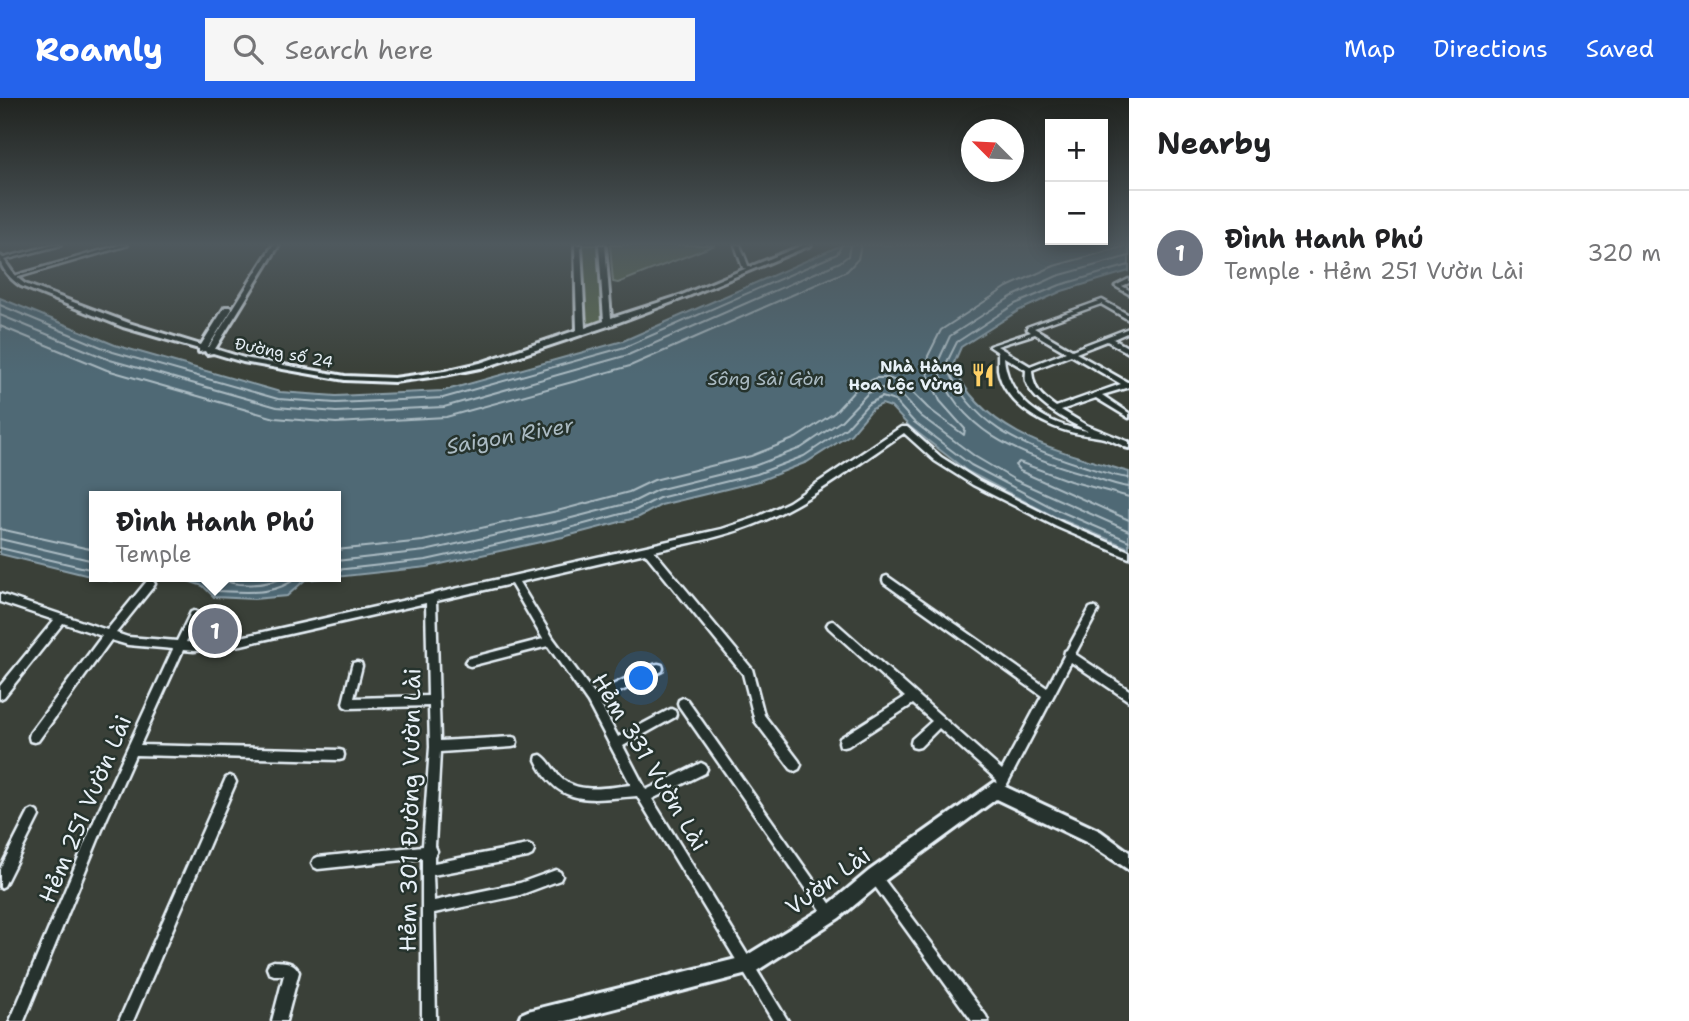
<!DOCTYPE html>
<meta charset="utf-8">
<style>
:root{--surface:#fff;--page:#f6f6f6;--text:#202124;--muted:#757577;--line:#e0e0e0;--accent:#2563eb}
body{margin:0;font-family:"Shantell Sans",sans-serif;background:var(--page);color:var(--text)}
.controls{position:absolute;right:21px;top:21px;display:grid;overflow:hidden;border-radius:0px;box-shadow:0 4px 18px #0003}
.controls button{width:63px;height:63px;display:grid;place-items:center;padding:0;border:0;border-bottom:2px solid var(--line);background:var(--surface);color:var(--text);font:35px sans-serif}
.compass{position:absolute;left:961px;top:21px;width:63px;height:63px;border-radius:50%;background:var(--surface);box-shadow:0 4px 18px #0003;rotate:294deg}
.you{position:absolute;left:642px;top:581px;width:24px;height:24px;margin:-18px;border:5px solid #fff;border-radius:50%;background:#1a73e8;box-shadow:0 0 0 10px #1a73e833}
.badge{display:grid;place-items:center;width:46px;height:46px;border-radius:50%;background:var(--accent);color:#fff;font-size:23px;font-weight:700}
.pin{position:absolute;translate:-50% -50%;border:4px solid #fff;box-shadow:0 2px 7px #0006}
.popup{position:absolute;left:89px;top:393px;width:252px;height:91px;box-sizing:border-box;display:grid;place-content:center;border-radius:0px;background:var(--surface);filter:drop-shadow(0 2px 5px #0005);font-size:23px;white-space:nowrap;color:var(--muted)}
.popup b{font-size:26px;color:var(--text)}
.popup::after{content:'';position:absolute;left:50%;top:100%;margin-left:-14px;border:14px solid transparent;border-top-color:var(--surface)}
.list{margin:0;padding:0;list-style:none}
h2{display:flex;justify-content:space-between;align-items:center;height:91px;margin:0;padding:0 28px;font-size:30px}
h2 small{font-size:23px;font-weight:400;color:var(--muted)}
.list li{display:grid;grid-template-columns:46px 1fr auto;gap:21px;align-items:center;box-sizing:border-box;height:126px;padding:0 28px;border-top:2px solid var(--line)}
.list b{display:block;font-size:26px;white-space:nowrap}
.list p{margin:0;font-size:23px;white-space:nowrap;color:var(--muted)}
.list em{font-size:23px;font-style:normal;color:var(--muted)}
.icon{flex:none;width:38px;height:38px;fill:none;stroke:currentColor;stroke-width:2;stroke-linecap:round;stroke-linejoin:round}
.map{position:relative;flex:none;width:1129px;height:923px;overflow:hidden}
header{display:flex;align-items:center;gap:42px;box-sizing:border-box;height:98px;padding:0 35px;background:var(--accent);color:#fff}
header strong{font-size:33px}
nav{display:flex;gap:38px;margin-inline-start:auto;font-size:24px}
.search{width:490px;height:63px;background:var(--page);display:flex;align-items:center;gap:18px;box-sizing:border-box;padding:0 24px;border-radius:0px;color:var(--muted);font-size:26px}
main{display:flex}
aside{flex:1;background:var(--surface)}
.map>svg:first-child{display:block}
.green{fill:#5d6d50;stroke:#a2afa4;stroke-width:2}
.water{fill:#4f6974;stroke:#8c9fa9;stroke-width:2}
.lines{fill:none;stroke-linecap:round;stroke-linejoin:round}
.shore{stroke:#abbbc3;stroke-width:2}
.minor-casing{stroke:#e8f1f8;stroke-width:5}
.tertiary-casing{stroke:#e8f1f8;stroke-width:6}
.secondary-casing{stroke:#e8f1f8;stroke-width:6}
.minor{fill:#26332d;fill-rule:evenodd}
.tertiary{fill:#26332d;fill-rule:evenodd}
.secondary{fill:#26332d;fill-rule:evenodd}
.wall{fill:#595346;stroke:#e8f1f8;stroke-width:2}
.shaded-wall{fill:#494339;stroke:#e8f1f8;stroke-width:2}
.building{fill:#686051;stroke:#e8f1f8;stroke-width:2}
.labels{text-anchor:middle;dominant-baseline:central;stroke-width:5;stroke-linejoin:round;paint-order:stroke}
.far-street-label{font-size:16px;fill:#e8f1f8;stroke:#26332d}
.far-poi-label{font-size:16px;font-weight:bold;fill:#e8f1f8;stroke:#26332d;text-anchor:end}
.far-water-label{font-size:18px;font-style:italic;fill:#abbbc3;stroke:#26332d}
.water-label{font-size:21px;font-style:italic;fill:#abbbc3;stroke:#26332d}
.near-street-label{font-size:23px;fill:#e8f1f8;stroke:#26332d}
</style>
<header>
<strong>Roamly</strong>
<div class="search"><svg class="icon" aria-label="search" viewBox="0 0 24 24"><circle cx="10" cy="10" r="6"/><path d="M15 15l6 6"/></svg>Search here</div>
<nav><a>Map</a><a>Directions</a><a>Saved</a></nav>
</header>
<main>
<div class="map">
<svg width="1129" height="923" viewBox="0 0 1129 923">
<rect width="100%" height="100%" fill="#3a4038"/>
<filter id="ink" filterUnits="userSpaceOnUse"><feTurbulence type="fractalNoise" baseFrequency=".0143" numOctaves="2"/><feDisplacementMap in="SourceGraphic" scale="14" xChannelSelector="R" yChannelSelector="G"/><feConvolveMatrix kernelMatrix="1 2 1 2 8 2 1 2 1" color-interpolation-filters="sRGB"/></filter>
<g filter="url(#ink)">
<g class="green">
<path d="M581 147H599L605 220 593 227 584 223Z"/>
<path d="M610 147H715L618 185 613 184Z"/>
</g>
<g class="water">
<path d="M842 147H1129V173L1062 193 1018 213 961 249 953 267C982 337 1063 354 1129 374V450L1053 418 967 373 909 328 891 309 882 306 872 311 851 336 807 364 759 383 661 407 639 419 563 439 427 469 336 479V398H94V479H161L110 483 0 456V200L115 247 280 294 336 298 443 293 623 243Z"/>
<path d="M176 479H335L305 482 287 498 254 501 214 499 203 488Z"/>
</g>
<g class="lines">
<g class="shore">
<path d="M1129 158 1057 178 1011 199 950 238 937 266C957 333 1020 357 1082 375 1098 380 1113 387 1129 389"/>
<path d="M1129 167 1060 187 1015 206 957 244 946 266C970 326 1019 347 1077 366 1094 371 1111 378 1129 380"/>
<path d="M0 207 113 254 278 301 336 305 443 300 625 249 837 156 842 147"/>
<path d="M0 217 110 262 277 309 336 314 444 309 628 257 840 164 848 158 850 147"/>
<path d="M0 228 107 272 275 320 336 325 446 319 630 268 847 173 858 161 861 147"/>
<path d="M1129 399 1070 383 1019 364 1015 367 1020 373 1129 422"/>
<path d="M0 431 94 452"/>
<path d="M0 441 94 463"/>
<path d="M0 450 94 472"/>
<path d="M336 452 423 443 557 413 629 394 654 382 751 358 796 340 834 315 857 290 876 280H888L904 286 928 310 964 337 965 331 940 303 927 274 928 258 941 232 1007 189 1054 168 1129 147"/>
<path d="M336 463 425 453 560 423 633 404 657 392 754 368 801 350 841 323 868 295 882 290 900 296 921 318 976 359 1015 382 1129 433"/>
<path d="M336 472 426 462 562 432 636 412 659 400 757 376 804 358 846 330 868 306 882 299 895 303 914 324 971 367 1055 411 1129 443"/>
<path d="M199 479 208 482 218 493C248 494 274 498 298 479"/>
<path d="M217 479C235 490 266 488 285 479"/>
</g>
<g class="minor-casing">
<g id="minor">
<path d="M53 147H61L0 163V161Z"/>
<path d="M120 147H128L15 180 10 179Z"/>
<path d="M735 147H740L749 170 748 171 743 170Z"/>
<path d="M1129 181V185L1122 188 1129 192V196L1115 188Z"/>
<path d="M1102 202 1129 217V222L1101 206 1034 230 1072 252 1129 230V234L1113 241 1129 250V255L1107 243 1076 255 1127 284H1129V289L1102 297 1129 315V320L1096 300 1061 312 1086 327 1129 344V350C1120 347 1112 342 1104 340 1092 337 1079 337 1067 333 1038 325 1003 303 998 271 998 265 998 260 998 254L989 248 1031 234 1027 231V229ZM1035 236 1066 254 1030 268 997 248ZM1071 257 1121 286 1056 309C1041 298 1033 291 1032 272ZM1004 259 1026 272C1026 276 1025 280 1026 283 1033 306 1069 324 1088 333 1048 328 1007 303 1004 259Z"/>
<path d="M901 329H907L941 359 979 383 1063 425 1129 453V460L1057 429 973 387 935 363 904 335C859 365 812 402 763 423 728 438 690 445 654 453L752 571 764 617 799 663 801 667 799 671 795 673 791 671 755 623 743 576 645 455 519 484 553 540 594 596 654 567 658 566 662 567 663 570 662 573 599 604 618 639 667 613 671 611 675 613 676 616 675 619 623 648 646 692 697 667 701 665 705 667 707 671 705 675 652 701 788 923H773L637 698C592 701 559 711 536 662L537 658 541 657C550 662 554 675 563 682 582 696 610 689 631 687L588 605 548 548 470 568 467 567 465 564 467 561 470 560 543 541 511 486 436 503 440 643 512 639 516 640 517 644 516 648 512 649 440 654 435 748 437 753 434 758V765L528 747 532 749 534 753 532 757 528 759 433 777 434 803 520 785 556 772 560 774 562 778 560 782 520 797 434 815 436 923H422V760L318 771 314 769 312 765 314 761 318 759 423 748 430 649 429 608 348 610 344 608 343 605 352 568 353 565 357 564 361 565 362 568 354 600 428 598 426 505 241 547 194 553 183 552 140 647 339 652 343 653 344 657 343 661 339 662 135 657 106 722 24 923H10L98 714 173 551 128 547 111 542 38 643 34 644 30 643 29 639 30 635 102 538 63 525 4 599 0 601V588L54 522 0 504V496L107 532 147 483H153L155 486 153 489 116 535 128 539 177 543 191 514 194 513 197 514 199 517 186 544 194 545 241 539 722 431 755 420 789 404Z"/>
<path d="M887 478 1047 590 1064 558 1065 553 1067 552 1090 510 1093 509 1096 510 1098 513 1075 556 1129 592V603L1071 564 1006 688 1002 690 998 688 997 682 939 630 920 649 916 650 912 649 911 645 912 641 932 623 913 606 848 648 844 649 840 648 839 644 840 640 905 599 829 530 827 527 829 524 832 523 835 524 1002 672 1042 598 884 485 883 482 884 479Z"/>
<path d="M683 600 687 602 834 811 836 815 834 819 830 821 826 819 679 608 678 605 679 602Z"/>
<path d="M230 678 234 680 236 684 133 923H119L226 680Z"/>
<path d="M33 712 37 714 39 718 4 788 0 790V771L29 714Z"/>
<path d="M875 773 879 775 986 918 988 923H972L871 783 869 779 871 775Z"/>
<path d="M274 863C285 864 294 863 299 874L286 923H272L284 877H274L269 875 267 870 269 865Z"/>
</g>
</g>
<g class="tertiary-casing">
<g id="tertiary">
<path d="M273 147H279L215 251 244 260 345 278 394 280 445 273 480 265 577 232 575 147H581L585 230 604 223 599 147H605L611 220 682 197 803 147H811L686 199 611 227 485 269 445 277 394 284 345 282 243 264 213 255 207 256 205 253 199 254V251L123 229 21 188C11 181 0 171 0 158L2 159 15 178 25 186 129 225 201 247 225 209H231L232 211 208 249H209Z"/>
<path d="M1129 344V350L1125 349V345Z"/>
</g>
</g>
<g class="secondary-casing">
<path id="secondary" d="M995 684 1100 733 1129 754V772L1088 745 996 701 881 785 839 820 755 874 566 923H518L521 916 528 913 744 859 827 808 869 773Z"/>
</g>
<use href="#minor" class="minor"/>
<use href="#tertiary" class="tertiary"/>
<use href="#secondary" class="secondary"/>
</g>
<path class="wall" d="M229 526 217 539 201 540 197 535Z"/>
<path class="shaded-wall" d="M225 521 229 526 217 539 213 534Z"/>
<path class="building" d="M214 516 225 521 213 534 197 535Z"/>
</g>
<linearGradient id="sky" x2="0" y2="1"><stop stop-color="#20231f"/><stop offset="0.53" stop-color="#4f595e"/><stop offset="1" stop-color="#4f595e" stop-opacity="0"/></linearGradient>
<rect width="1129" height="276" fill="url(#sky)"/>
<defs>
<g id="restaurant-bare" transform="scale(1.89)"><path d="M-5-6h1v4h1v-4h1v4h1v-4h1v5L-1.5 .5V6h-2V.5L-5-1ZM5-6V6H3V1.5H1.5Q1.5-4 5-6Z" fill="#ffd166" stroke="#26332d" stroke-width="2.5" paint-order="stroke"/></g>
</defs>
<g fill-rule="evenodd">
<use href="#restaurant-bare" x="983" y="277"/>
</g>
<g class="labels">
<g class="far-street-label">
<text transform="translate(284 255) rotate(11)">Đường số 24</text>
</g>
<g class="far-poi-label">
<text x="963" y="268">Nhà Hàng<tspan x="963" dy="18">Hoa Lộc Vừng</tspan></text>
</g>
<g class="far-water-label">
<text x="766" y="281">Sông Sài Gòn</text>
</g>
<g class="water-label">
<text transform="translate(510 338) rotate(-10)">Saigon River</text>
</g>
<g class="near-street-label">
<text transform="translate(650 664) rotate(59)">Hẻm 331 Vườn Lài</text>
<text transform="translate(85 711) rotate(-67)">Hẻm 251 Vườn Lài</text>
<text transform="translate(410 712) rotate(-89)">Hẻm 301 Đường Vườn Lài</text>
<text transform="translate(828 783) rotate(-36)">Vườn Lài</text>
</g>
</g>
</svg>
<div class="controls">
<button>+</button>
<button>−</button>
</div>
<svg class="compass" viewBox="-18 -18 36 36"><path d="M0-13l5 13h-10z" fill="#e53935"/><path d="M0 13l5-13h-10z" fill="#757577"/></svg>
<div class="you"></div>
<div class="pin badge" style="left:215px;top:533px;background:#6b7280">1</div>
<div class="popup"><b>Đình Hanh Phú</b>Temple</div>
</div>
<aside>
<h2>Nearby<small></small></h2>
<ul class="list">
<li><span class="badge" style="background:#6b7280">1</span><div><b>Đình Hanh Phú</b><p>Temple · Hẻm 251 Vườn Lài</p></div><em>320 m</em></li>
</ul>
</aside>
</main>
